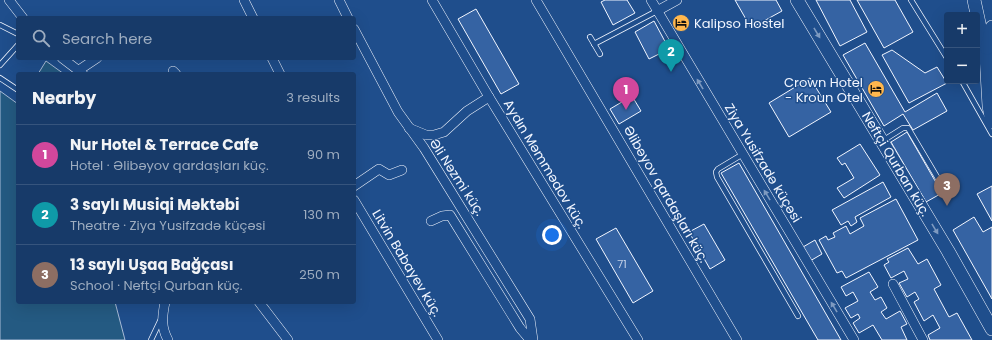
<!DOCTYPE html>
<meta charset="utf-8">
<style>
:root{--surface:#173a69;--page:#244571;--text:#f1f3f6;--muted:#9eadc0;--line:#36547d;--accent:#d6ab8b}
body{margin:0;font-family:Poppins,sans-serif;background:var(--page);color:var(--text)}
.controls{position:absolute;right:12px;top:12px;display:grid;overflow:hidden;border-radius:4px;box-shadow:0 4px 16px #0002}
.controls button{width:36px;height:36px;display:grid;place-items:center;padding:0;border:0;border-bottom:1px solid var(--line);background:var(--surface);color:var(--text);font:20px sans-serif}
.you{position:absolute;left:552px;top:235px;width:14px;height:14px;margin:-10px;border:3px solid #fff;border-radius:50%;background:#1a73e8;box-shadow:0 0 0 6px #1a73e833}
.badge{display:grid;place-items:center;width:26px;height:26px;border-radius:50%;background:var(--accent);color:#fff;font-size:13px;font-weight:700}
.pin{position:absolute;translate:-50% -33px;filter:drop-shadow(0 1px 2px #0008)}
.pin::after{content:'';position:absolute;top:21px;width:14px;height:12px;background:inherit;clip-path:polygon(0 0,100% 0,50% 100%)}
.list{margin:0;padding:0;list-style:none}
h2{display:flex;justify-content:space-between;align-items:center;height:52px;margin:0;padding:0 16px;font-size:17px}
h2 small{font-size:13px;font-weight:400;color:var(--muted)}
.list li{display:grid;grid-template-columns:26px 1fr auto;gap:12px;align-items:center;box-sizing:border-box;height:60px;padding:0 16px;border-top:1px solid var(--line)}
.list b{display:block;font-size:15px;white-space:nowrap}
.list p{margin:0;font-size:13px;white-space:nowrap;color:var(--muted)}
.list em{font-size:13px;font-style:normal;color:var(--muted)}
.icon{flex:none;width:22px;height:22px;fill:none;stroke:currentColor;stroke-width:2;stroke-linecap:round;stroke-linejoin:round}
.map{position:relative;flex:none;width:992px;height:340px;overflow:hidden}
.search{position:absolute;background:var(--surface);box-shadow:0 4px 16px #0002;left:16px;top:16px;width:340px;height:44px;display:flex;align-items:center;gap:10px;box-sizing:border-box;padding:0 14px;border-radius:4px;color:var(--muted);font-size:15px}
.panel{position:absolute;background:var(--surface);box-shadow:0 4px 16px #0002;left:16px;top:72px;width:340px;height:232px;border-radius:4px}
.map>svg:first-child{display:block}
.green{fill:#245a82;stroke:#a8bbd7}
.building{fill:#3563a3;stroke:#f2f6ff}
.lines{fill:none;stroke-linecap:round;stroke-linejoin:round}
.lane-casing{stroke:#f2f6ff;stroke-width:6}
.street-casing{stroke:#f2f6ff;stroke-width:10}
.secondary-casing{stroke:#f2f6ff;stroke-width:14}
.lane{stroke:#1f4e8c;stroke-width:4.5}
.street{stroke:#1f4e8c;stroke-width:9}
.secondary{stroke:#1f4e8c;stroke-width:13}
.oneway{fill:#7e9ac0}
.labels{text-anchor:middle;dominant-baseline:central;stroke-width:3;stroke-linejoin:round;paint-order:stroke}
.number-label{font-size:11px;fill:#c3d1e8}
.poi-label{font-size:13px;fill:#f2f6ff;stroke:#1f4e8c;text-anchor:start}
.street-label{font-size:13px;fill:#f2f6ff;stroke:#1f4e8c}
</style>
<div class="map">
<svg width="992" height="340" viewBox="0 0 992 340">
<rect width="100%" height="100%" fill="#1f4e8c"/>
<g class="green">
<path d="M46 61 64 74H38Z"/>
<path d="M0 91 18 104V302H115L125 340H0Z"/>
</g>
<g class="building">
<path d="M605 0H627L635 13 613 25 601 2Z"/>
<path d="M735 0H776L782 11 751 28Z"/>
<path d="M816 0H850L867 32 840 46Z"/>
<path d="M857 0H895L913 32 884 48Z"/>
<path d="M476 9 519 84 501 94 458 19Z"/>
<path d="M654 21 669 49 649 59 635 32Z"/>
<path d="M865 43 905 112 937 93 947 111 913 130 903 114 884 126 843 55Z"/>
<path d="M892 50 925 73 937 67 947 83 909 103 882 55Z"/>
<path d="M810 78 831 112 789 137 769 103Z"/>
<path d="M632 96 641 111 619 124 610 109Z"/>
<path d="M907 132 942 193 926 202 891 142Z"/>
<path d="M860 144 880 175 844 198 837 188 854 178 845 163 842 165 837 158Z"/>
<path d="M739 163 841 340H818L721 173Z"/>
<path d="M883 182 891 197 855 217 857 222 851 226 848 221 841 225 832 210Z"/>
<path d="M992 186V221L977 194Z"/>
<path d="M896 199 918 240 846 278 842 271 837 273 819 240 826 236 828 240 835 237 833 233 846 226 850 234 864 226 860 218Z"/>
<path d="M974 217 983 232 992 227V299L953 230Z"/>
<path d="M704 224 725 260 710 269 689 232Z"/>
<path d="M616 228 653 291 633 303 596 239Z"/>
<path d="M815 240 822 254 810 261 803 247Z"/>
<path d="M908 248 918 264 927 259 941 285 934 289 949 317 957 313 972 340H930L928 335 940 328 933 315 924 321 914 302 919 299 915 292 907 297 899 283 908 279 904 271 891 278 884 265 889 262 887 259Z"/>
<path d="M869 272 878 287 870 292 875 300 881 297 887 308 881 312 886 319 900 311 907 324 901 327 907 340H882L873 325 859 333 853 323 860 318 858 314 851 318 845 308 858 301 853 292 846 296 841 287Z"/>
</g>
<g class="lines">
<g class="lane-casing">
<g id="lane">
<path d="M911 0 947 58"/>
<path d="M0 25 18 34"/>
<path d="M590 37 600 54"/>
<path d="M594 44 657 11"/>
<path d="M0 65 18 45"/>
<path d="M0 78 18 90"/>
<path d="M962 81 992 134"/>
<path d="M884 140 903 128H908L943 187"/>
<path d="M743 154 718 169 716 172 717 177 798 316"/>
<path d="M151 340 161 319"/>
</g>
</g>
<g class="street-casing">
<g id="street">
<path d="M9 0 23 18"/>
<path d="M244 0 253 18"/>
<path d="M339 0 348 18"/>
<path d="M432 0 489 97 638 340"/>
<path d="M536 0 737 340"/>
<path d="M651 0 854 340"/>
<path d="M657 11 677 0"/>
<path d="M354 29 398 112 424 148 530 319 533 340"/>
<path d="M62 58 83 74"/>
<path d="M272 58 280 74"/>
<path d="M79 70 97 58"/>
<path d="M173 71 176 74"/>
<path d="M409 128 426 135H434L444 132 467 111 489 97"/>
<path d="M354 186 379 169 389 175 402 170"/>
<path d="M354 200 438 340"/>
<path d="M431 221 442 216 450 215 520 328 530 340"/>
<path d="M893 284 923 340"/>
<path d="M165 302C162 317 161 327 168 340"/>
<path d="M259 302 288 340"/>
</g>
</g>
<g class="secondary-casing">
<g id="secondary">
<path d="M797 0 948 251 992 329"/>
<path d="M974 0 986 55 989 106 992 122"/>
<path d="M987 48 992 27"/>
</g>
</g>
<use href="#lane" class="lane"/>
<use href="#street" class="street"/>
<use href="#secondary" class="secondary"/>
</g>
<defs><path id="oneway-solid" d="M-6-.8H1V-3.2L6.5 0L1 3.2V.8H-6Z"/></defs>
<g class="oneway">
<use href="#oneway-solid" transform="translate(817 33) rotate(59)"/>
<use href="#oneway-solid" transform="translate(700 84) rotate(-121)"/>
<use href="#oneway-solid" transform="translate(767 195) rotate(-121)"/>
<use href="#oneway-solid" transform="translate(935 229) rotate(59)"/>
<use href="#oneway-solid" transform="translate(834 307) rotate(-121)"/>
</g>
<defs>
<g id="hotel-disc" transform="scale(0.9)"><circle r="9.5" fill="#ffb74d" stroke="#1f4e8c"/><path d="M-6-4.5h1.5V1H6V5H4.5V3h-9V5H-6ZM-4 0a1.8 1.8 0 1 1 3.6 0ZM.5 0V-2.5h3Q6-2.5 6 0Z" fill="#111"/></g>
</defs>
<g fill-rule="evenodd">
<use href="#hotel-disc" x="681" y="23"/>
<use href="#hotel-disc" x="876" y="89"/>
</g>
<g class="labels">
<g class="number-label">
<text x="622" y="264">71</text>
</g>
<g class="poi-label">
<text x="694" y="23">Kalipso Hostel</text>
<text x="863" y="82" text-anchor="end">Crown Hotel<tspan x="863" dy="15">- Kroun Otel</tspan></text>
</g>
<g class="street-label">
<text transform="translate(763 163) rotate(59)">Ziya Yusifzadə küçəsi</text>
<text transform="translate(545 164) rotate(59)">Aydın Məmmədov küç.</text>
<text transform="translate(896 164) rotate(59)">Neftçi Qurban küç.</text>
<text transform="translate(457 177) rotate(57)">Əli Nəzmi küç.</text>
<text transform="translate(666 194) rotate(60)">Əlibəyov qardaşları küç.</text>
<text transform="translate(407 263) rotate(59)">Litvin Babayev küç.</text>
</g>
</g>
</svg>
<div class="controls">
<button>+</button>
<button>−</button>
</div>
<div class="you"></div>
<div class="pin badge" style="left:626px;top:110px;background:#d1479c">1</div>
<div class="pin badge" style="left:671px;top:72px;background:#0f9aa8">2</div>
<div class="pin badge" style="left:947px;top:206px;background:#8d6e63">3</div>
<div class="search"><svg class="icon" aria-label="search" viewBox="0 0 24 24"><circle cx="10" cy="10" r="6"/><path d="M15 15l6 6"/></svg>Search here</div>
<section class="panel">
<h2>Nearby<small>3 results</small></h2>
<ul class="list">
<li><span class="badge" style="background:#d1479c">1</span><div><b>Nur Hotel &amp; Terrace Cafe</b><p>Hotel · Əlibəyov qardaşları küç.</p></div><em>90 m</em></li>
<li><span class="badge" style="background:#0f9aa8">2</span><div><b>3 saylı Musiqi Məktəbi</b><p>Theatre · Ziya Yusifzadə küçəsi</p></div><em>130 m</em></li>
<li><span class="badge" style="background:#8d6e63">3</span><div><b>13 saylı Uşaq Bağçası</b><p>School · Neftçi Qurban küç.</p></div><em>250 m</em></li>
</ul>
</section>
</div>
